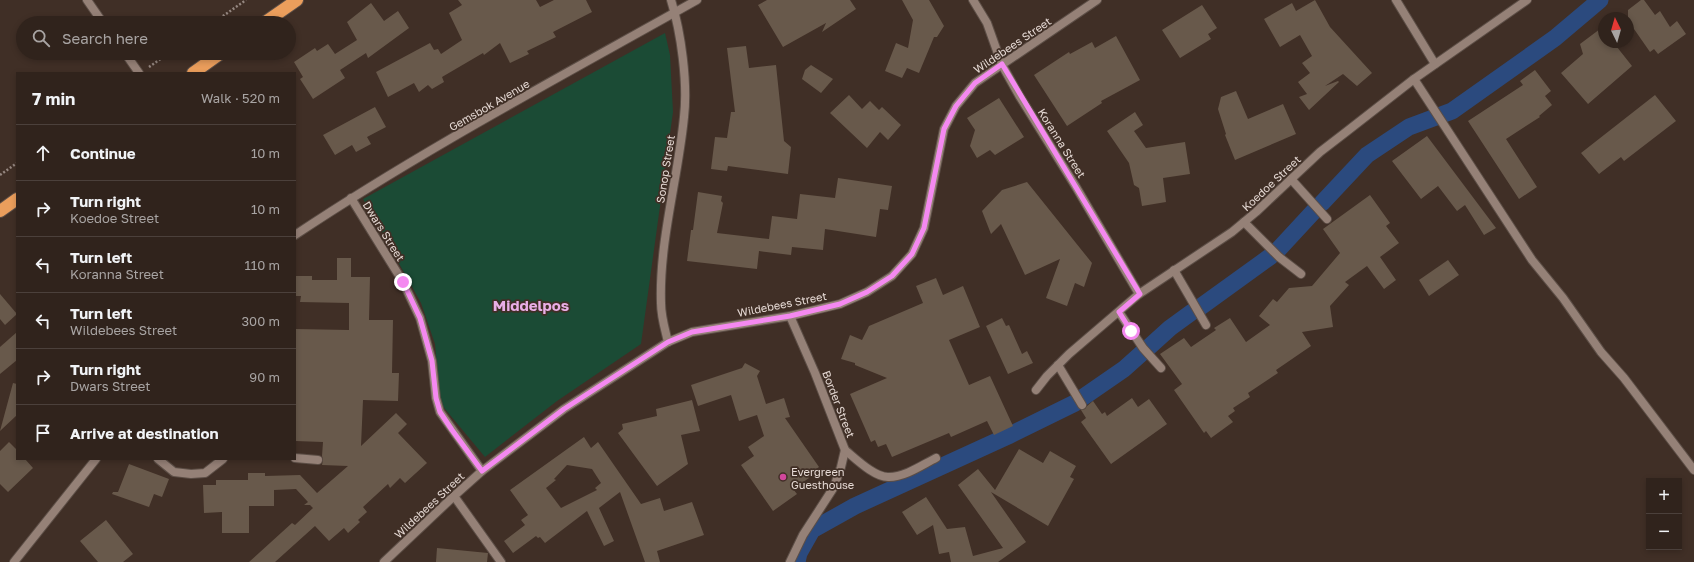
<!DOCTYPE html>
<meta charset="utf-8">
<style>
:root{--surface:#30231c;--page:#382b25;--text:#f1f3f6;--muted:#a8a4a3;--line:#4b403b}
body{margin:0;font-family:"Golos Text",sans-serif;background:var(--page);color:var(--text)}
.controls{position:absolute;right:12px;bottom:12px;display:grid;overflow:hidden;border-radius:0px;box-shadow:0 2px 6px #0003}
.controls button{width:36px;height:36px;display:grid;place-items:center;padding:0;border:0;border-bottom:1px solid var(--line);background:var(--surface);color:var(--text);font:20px sans-serif}
.compass{position:absolute;left:1598px;top:12px;width:36px;height:36px;border-radius:50%;background:var(--surface);box-shadow:0 2px 6px #0003;rotate:355deg}
.stop{position:absolute;width:12px;height:12px;margin:-9px;border:3px solid #f489f0;border-radius:50%;background:#fff}
.stop.end{background:#f489f0;border-color:#fff;box-shadow:0 1px 4px #0008}
.list{margin:0;padding:0;list-style:none}
h2{display:flex;justify-content:space-between;align-items:center;height:52px;margin:0;padding:0 16px;font-size:17px}
h2 small{font-size:13px;font-weight:400;color:var(--muted)}
.list li{display:grid;grid-template-columns:26px 1fr auto;gap:12px;align-items:center;box-sizing:border-box;height:56px;padding:0 16px;border-top:1px solid var(--line)}
.list b{display:block;font-size:15px;white-space:nowrap}
.list p{margin:0;font-size:13px;white-space:nowrap;color:var(--muted)}
.list em{font-size:13px;font-style:normal;color:var(--muted)}
.icon{flex:none;width:22px;height:22px;fill:none;stroke:currentColor;stroke-width:2;stroke-linecap:round;stroke-linejoin:round}
.map{position:relative;flex:none;width:1694px;height:562px;overflow:hidden}
.search{position:absolute;background:var(--surface);box-shadow:0 2px 6px #0003;left:16px;top:16px;width:280px;height:44px;display:flex;align-items:center;gap:10px;box-sizing:border-box;padding:0 14px;border-radius:22px;color:var(--muted);font-size:15px}
.panel{position:absolute;background:var(--surface);box-shadow:0 2px 6px #0003;left:16px;top:72px;width:280px;height:388px;border-radius:0px}
.map>svg:first-child{display:block}
.green{fill:#1b4b35}
.lines{fill:none;stroke-linecap:round;stroke-linejoin:round}
.canal{stroke:#2b4a7e;stroke-width:17}
.building{fill:#68594b;fill-rule:evenodd}
.lane-casing{stroke:#5c4e46;stroke-width:10}
.street-casing{stroke:#5c4e46;stroke-width:10}
.highway-casing{stroke:#5c4e46;stroke-width:14}
.path{stroke:#958780;stroke-width:2.5;stroke-dasharray:2 2;stroke-linecap:butt}
.lane{stroke:#958177;stroke-width:8}
.street{stroke:#958177;stroke-width:8}
.highway{stroke:#eb9e5c;stroke-width:12}
.route{stroke:#f489f0;stroke-width:5}
.hotel-dot{fill:#d1479c;stroke:#402f26;stroke-width:1.5}
.labels{text-anchor:middle;dominant-baseline:central;stroke-width:3.5;stroke-linejoin:round;paint-order:stroke}
.street-label{font-size:11px;fill:#e6dad5;stroke:#402f26}
.poi-label{font-size:11px;fill:#e6dad5;stroke:#402f26;text-anchor:start}
.district-label{font-size:15px;font-weight:bold;fill:#e9aee6;stroke:#402f26}
</style>
<div class="map">
<svg width="1694" height="562" viewBox="0 0 1694 562">
<rect width="100%" height="100%" fill="#402f26"/>
<path class="green" d="M665 33 670 55 673 112 641 344 557 401 485 457 440 403 435 344 421 303 363 199Z"/>
<g class="lines">
<g class="canal">
<path d="M1322 203 1367 155 1409 127 1452 111 1555 38 1600 0"/>
<path d="M1277 251 1314 211"/>
<path d="M1199 308 1271 256"/>
<path d="M1149 347 1170 328 1192 312"/>
<path d="M1082 398 1124 369 1143 352"/>
<path d="M797 562 799 553 812 530 855 506 1008 436 1075 403"/>
</g>
</g>
<g class="building">
<path d="M458 0H536L540 7 554 0H586L592 12 553 32 556 37 527 51 529 54 510 63 500 43 484 55 483 53 442 77 444 82 432 89 428 85 419 92 414 83 388 97 376 72 430 43 434 50 438 49 441 54 462 40 449 13 462 5Z"/>
<path d="M767 0H850L856 9 822 32 826 23 783 47 758 5Z"/>
<path d="M902 0H929L944 26 937 37H934L919 73 907 68 902 78 885 71 896 43 908 48 913 20Z"/>
<path d="M1315 0 1330 27 1372 73 1357 86 1343 74 1325 86 1338 81 1339 82 1309 110 1299 97 1307 94 1298 82 1310 73 1302 63 1312 56 1300 35 1280 47 1264 19 1292 3 1296 11Z"/>
<path d="M1641 0H1644L1655 15 1660 11 1670 27 1677 21 1686 34 1658 54 1654 49 1650 52 1634 29 1628 33V10Z"/>
<path d="M371 3 384 21 398 11 409 28 368 58 366 53 340 70 345 78 313 99 300 79 303 77 294 62 315 48 317 51 328 44 335 54 357 40 347 22Z"/>
<path d="M1202 5 1217 28 1208 34 1211 39 1180 58 1162 30Z"/>
<path d="M1604 26V42H1613L1632 66 1588 104 1561 73 1583 54 1580 44Z"/>
<path d="M1116 36 1140 80 1101 101 1102 103 1067 126 1034 75 1069 52 1070 54 1092 42 1095 48Z"/>
<path d="M746 46 749 68 776 65 784 141 791 147 788 174 728 166 727 171 711 169 715 137 727 138 731 112H735L727 48Z"/>
<path d="M811 65 833 79 821 93 802 79 805 70Z"/>
<path d="M1535 70 1551 91 1545 96 1552 105 1539 116 1540 117 1506 139 1537 187 1519 199 1468 121 1523 85 1520 81Z"/>
<path d="M1236 91 1248 119 1283 104 1296 134 1235 160 1225 135 1226 134 1218 109 1221 97Z"/>
<path d="M849 95 862 109 870 101 879 110 882 107 901 125 888 140 880 132 867 148 830 113Z"/>
<path d="M1655 95 1676 121 1624 161 1621 157 1599 174 1581 153Z"/>
<path d="M999 98 1024 137 995 155 990 150 977 158 970 146 975 130 967 118Z"/>
<path d="M375 107 386 127 367 137 371 144 356 152 352 145 335 155 323 135Z"/>
<path d="M1135 112 1143 125 1134 131 1146 148 1185 142 1190 174 1163 178 1166 202 1142 206 1139 188 1134 185 1129 163 1107 131Z"/>
<path d="M1427 136 1496 228 1484 235 1465 205 1457 211 1438 186 1421 199 1392 161Z"/>
<path d="M838 178 892 186 888 210 880 209 876 237 825 229 823 250 792 247 791 255 759 251 757 269 687 261 691 230H693L698 192 722 196 721 201 723 203 717 233 769 239 772 216 797 219 800 194 835 198Z"/>
<path d="M1027 182 1092 263 1084 287 1075 283 1067 306 1046 298 1060 259 1025 275 1001 224 991 234 982 211 1002 190Z"/>
<path d="M1370 195 1390 223 1386 226 1399 243 1380 257 1396 280 1384 289 1367 266 1345 282 1349 285 1330 306 1333 327 1302 332 1311 346 1276 370 1278 373 1248 393 1250 397 1233 408 1235 411 1228 416 1233 422 1211 438 1206 431 1204 433 1174 390 1182 384 1160 354 1184 338 1191 347 1216 330 1214 328 1230 318 1246 342 1270 325 1259 316 1273 299 1277 302 1289 288 1312 286 1340 253 1323 229Z"/>
<path d="M337 258H351V277H370L369 320H393L392 373H399L398 401 363 400 361 446 396 413 407 424 398 433 427 463 405 483 400 478 390 488 388 484 363 507 367 512 358 520 360 522 348 533 344 528 329 541 315 526 275 562H249L292 523 295 525 313 508 310 505H304L308 502 296 489 274 490V506H249V533H222V512L204 513 203 485H216V480H248V473H265V476L300 475 317 493 348 466 322 465 323 460 322 456 323 442 295 441V329L349 330V303L300 302 301 296H295V276H312V280H337Z"/>
<path d="M1448 260 1459 275 1429 296 1419 280Z"/>
<path d="M936 278 943 295 963 286 980 327 949 340 969 385 990 376 1013 426 994 435 987 421 951 437 949 433 892 457 886 444 878 447 875 440 871 442 850 394 887 378 855 365V363L841 359 850 335 862 340 869 326 923 303 916 286Z"/>
<path d="M0 294 17 314 5 325 0 319Z"/>
<path d="M1002 318 1006 326 1009 325 1022 354 1027 351 1033 363 1008 374 986 326Z"/>
<path d="M17 332V360L0 374V347Z"/>
<path d="M745 363 760 371 757 376 766 404 784 398 790 417 785 418 819 467 807 476 809 478 793 489 797 494 773 511 741 465 754 456 748 447 764 436 757 415 739 421 731 395 698 406 691 385 742 368Z"/>
<path d="M13 383 17 384V415L0 431Z"/>
<path d="M1132 398 1138 407 1149 399 1167 424 1111 464 1081 422 1086 418 1081 410 1085 409 1087 406 1093 401 1102 414 1105 412 1107 416Z"/>
<path d="M692 400 700 431 681 435 688 464 657 486 618 433 623 429 622 424 657 416 656 409Z"/>
<path d="M584 437 591 448 598 442 641 504 660 498 664 511 692 502 704 535 657 551 660 562H645L620 492 599 508 614 541 604 546 587 511 545 543 540 537 538 538 536 536 513 553 504 541 525 525 521 520 528 515 510 490ZM567 465 592 469 601 483 595 488 597 490 561 508 546 488 556 480 554 479Z"/>
<path d="M9 442 17 450V459H25L33 468 8 492 0 484V451Z"/>
<path d="M1019 449 1043 463 1050 451 1076 466 1070 477 1074 479 1048 526 991 492 1026 542 998 562H951L949 552 939 554 933 525 917 535 902 512 926 497 947 529 965 527 973 556 1003 548 958 485 978 469 995 490Z"/>
<path d="M129 464 169 479 162 497 154 494 149 507 112 494 113 492H118Z"/>
<path d="M106 520 133 554 123 562H98L80 541Z"/>
<path d="M437 548 488 553 487 562H436Z"/>
</g>
<g class="lines">
<g class="lane-casing">
<g id="lane">
<path d="M1414 79 1532 260 1563 298 1601 352 1624 378 1694 470"/>
<path d="M1291 179 1327 219"/>
<path d="M1244 222 1279 257 1301 274"/>
<path d="M1174 270 1206 325"/>
<path d="M1119 312 1143 348 1161 368"/>
<path d="M1058 365 1082 405"/>
</g>
</g>
<g class="street-casing">
<g id="street">
<path d="M87 0 103 23"/>
<path d="M973 0 987 23 1002 65 1020 97 1076 187 1139 294"/>
<path d="M1396 0 1435 64"/>
<path d="M125 53 139 73"/>
<path d="M351 198 403 282 420 318 432 361 436 398 440 412 482 471"/>
<path d="M295 235C424 149 562 76 697 0"/>
<path d="M790 316 815 373 845 450 841 467 834 487 803 535 790 562"/>
<path d="M668 342C665 329 661 317 661 303 659 241 678 179 684 117 688 83 681 32 671 0"/>
<path d="M1036 390 1047 376 1069 354 1139 294 1232 232 1256 212 1320 152 1346 132 1414 79 1527 0"/>
<path d="M845 450C855 458 875 478 889 477 905 477 922 465 936 458"/>
<path d="M295 458 318 460"/>
<path d="M158 459 174 472 191 474 205 473 223 459"/>
<path d="M454 496 501 562"/>
<path d="M14 562 96 459"/>
<path d="M384 562 454 496 482 471 564 409 668 342 692 332 790 316 840 304 867 292 892 276 912 254 924 228 944 129 956 106 975 83 1097 0"/>
</g>
</g>
<g class="highway-casing">
<g id="highway">
<path d="M264 23 297 0"/>
<path d="M193 73 221 53"/>
<path d="M0 211 17 199"/>
</g>
</g>
<g class="path">
<path d="M213 23 246 0"/>
<path d="M149 67 169 53"/>
<path d="M0 175 17 163"/>
</g>
<use href="#lane" class="lane"/>
<use href="#street" class="street"/>
<use href="#highway" class="highway"/>
</g>
<g class="lines">
<path class="route" d="M403 282 420 318 432 361 436 398 440 412 452 430 482 471 564 409 668 342 692 332 790 316 840 304 867 292 892 276 912 254 924 228 944 129 956 106 975 83 1002 64 1140 294 1119 312 1131 331"/>
</g>
<circle class="hotel-dot" cx="783" cy="477" r="4"/>
<g class="labels">
<g class="street-label">
<text transform="translate(1012 45) rotate(-34)">Wildebees Street</text>
<text transform="translate(489 105) rotate(-30)">Gemsbok Avenue</text>
<text transform="translate(1062 143) rotate(58)">Koranna Street</text>
<text transform="translate(665 169) rotate(-81)">Sonop Street</text>
<text transform="translate(1271 183) rotate(-43)">Koedoe Street</text>
<text transform="translate(384 231) rotate(58)">Dwars Street</text>
<text transform="translate(782 304) rotate(-11)">Wildebees Street</text>
<text transform="translate(839 404) rotate(69)">Border Street</text>
<text transform="translate(429 505) rotate(-43)">Wildebees Street</text>
</g>
<g class="poi-label">
<text x="791" y="471">Evergreen<tspan x="791" dy="13">Guesthouse</tspan></text>
</g>
<g class="district-label">
<text x="531" y="305">Middelpos</text>
</g>
</g>
</svg>
<div class="controls">
<button>+</button>
<button>−</button>
</div>
<svg class="compass" viewBox="-18 -18 36 36"><path d="M0-13l5 13h-10z" fill="#e53935"/><path d="M0 13l5-13h-10z" fill="#a8a4a3"/></svg>
<div class="stop" style="left:1131px;top:331px"></div>
<div class="stop end" style="left:403px;top:282px"></div>
<div class="search"><svg class="icon" aria-label="search" viewBox="0 0 24 24"><circle cx="10" cy="10" r="6"/><path d="M15 15l6 6"/></svg>Search here</div>
<section class="panel">
<h2>7 min<small>Walk · 520 m</small></h2>
<ul class="list">
<li><svg class="icon" aria-label="ahead" viewBox="0 0 24 24"><path d="M12 20V5M6 11l6-6 6 6"/></svg><div><b>Continue</b></div><em>10 m</em></li>
<li><svg class="icon" aria-label="right" viewBox="0 0 24 24"><path d="M7 20v-9h11M14 6l5 5-5 5"/></svg><div><b>Turn right</b><p>Koedoe Street</p></div><em>10 m</em></li>
<li><svg class="icon" aria-label="left" viewBox="0 0 24 24"><path d="M17 20v-9H6M10 6l-5 5 5 5"/></svg><div><b>Turn left</b><p>Koranna Street</p></div><em>110 m</em></li>
<li><svg class="icon" aria-label="left" viewBox="0 0 24 24"><path d="M17 20v-9H6M10 6l-5 5 5 5"/></svg><div><b>Turn left</b><p>Wildebees Street</p></div><em>300 m</em></li>
<li><svg class="icon" aria-label="right" viewBox="0 0 24 24"><path d="M7 20v-9h11M14 6l5 5-5 5"/></svg><div><b>Turn right</b><p>Dwars Street</p></div><em>90 m</em></li>
<li><svg class="icon" aria-label="arrive" viewBox="0 0 24 24"><path d="M6 21V4h12l-3 4 3 4H6"/></svg><div><b>Arrive at destination</b></div></li>
</ul>
</section>
</div>
